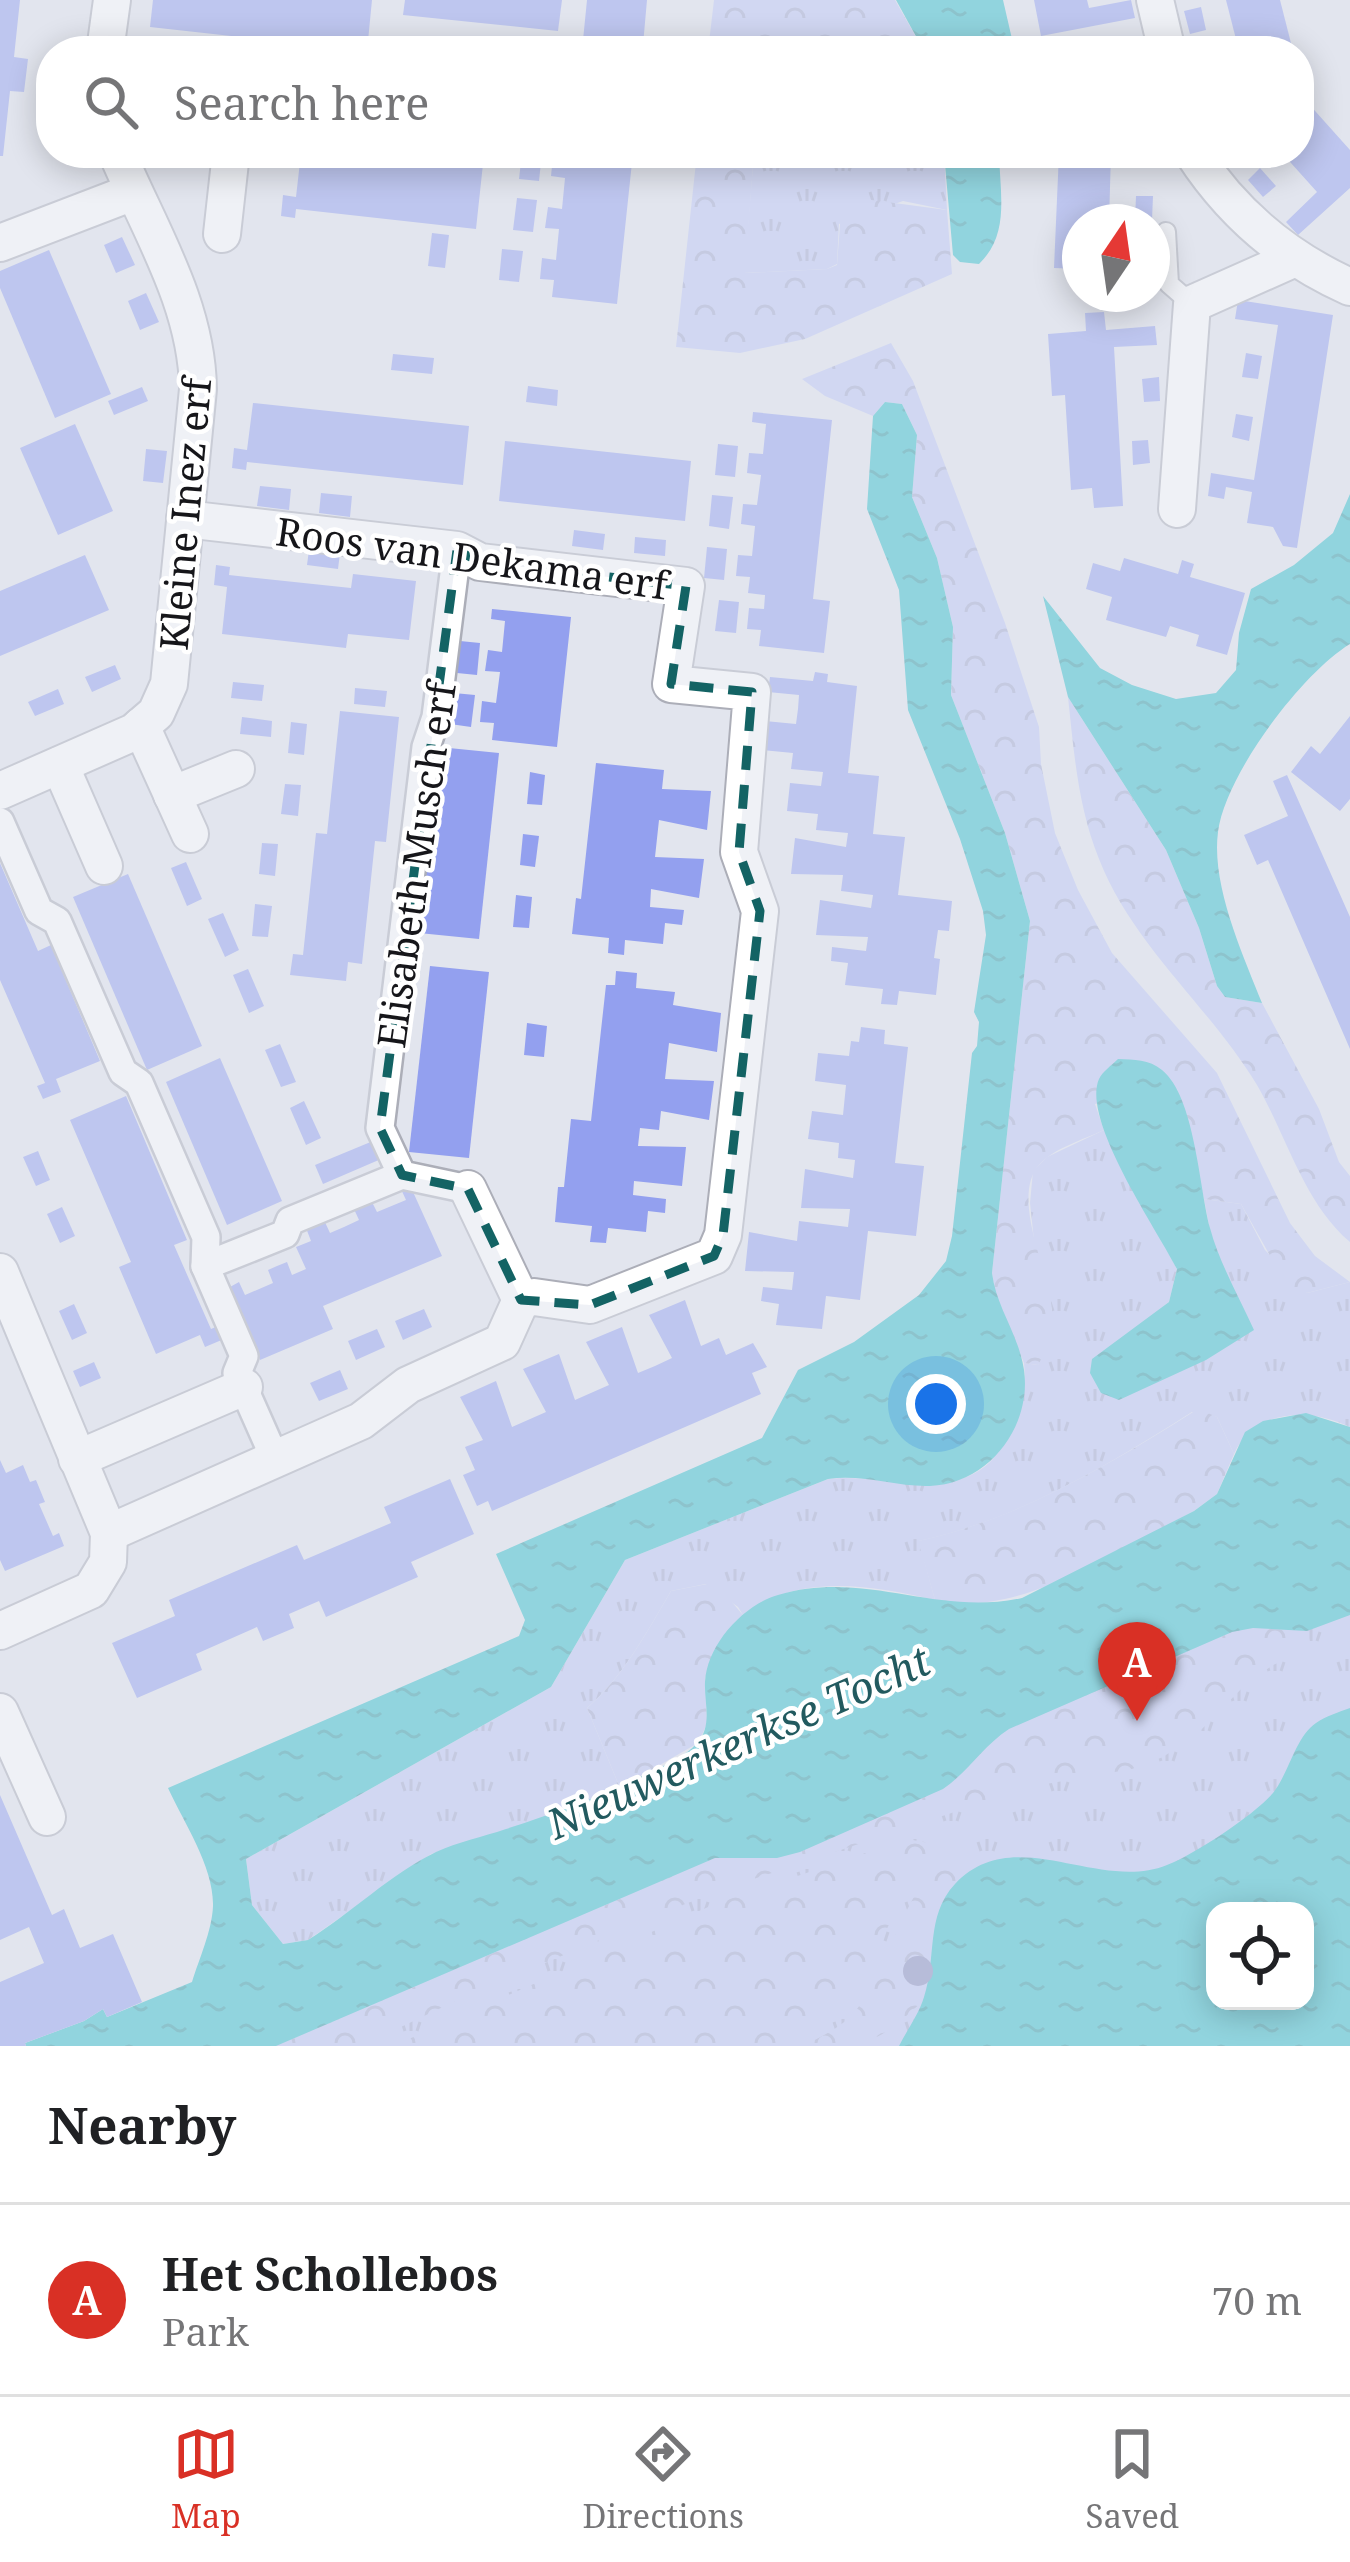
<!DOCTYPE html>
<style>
:root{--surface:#fff;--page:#f6f6f6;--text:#202124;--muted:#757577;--line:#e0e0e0;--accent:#d93025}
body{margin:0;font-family:"Noto Serif",serif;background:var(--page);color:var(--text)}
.controls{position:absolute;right:36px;bottom:36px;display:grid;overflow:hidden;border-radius:24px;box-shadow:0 6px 30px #0003}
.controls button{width:108px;height:108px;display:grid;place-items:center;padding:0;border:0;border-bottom:3px solid var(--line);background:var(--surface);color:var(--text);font:60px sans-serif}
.compass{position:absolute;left:1062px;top:204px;width:108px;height:108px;border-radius:50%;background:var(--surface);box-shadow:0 6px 30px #0003;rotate:13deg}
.you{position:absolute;left:936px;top:1404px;width:42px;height:42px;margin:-30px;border:9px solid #fff;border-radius:50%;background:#1a73e8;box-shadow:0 0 0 18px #1a73e833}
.badge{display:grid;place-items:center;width:78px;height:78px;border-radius:50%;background:var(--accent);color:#fff;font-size:39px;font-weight:700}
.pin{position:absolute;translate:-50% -99px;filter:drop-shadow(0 3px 6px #0008)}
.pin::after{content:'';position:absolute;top:63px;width:42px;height:36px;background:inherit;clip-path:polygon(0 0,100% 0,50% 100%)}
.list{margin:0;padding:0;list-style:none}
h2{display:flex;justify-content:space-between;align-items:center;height:156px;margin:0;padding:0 48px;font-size:51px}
h2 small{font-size:39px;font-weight:400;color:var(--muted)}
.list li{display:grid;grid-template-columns:78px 1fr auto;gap:36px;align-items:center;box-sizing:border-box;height:192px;padding:0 48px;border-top:3px solid var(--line)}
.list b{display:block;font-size:45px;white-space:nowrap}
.list p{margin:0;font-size:39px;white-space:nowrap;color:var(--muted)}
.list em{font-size:39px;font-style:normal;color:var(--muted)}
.icon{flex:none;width:66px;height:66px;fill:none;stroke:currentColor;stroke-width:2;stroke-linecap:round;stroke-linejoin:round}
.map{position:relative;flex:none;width:1350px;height:2046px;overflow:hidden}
.search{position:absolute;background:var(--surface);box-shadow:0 6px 30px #0003;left:36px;right:36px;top:36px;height:132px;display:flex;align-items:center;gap:30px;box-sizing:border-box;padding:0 42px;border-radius:48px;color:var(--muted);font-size:45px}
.sheet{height:348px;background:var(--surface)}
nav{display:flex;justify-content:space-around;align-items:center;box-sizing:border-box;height:168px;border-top:3px solid var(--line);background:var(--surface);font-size:33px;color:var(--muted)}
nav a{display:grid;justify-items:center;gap:6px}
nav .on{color:var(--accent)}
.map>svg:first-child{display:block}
.grass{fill:url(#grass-tufts);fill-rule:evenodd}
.forest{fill:url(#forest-crowns)}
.water{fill:url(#water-ripples);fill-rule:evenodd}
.building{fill:#93a0ef}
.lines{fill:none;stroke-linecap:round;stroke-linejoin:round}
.service-casing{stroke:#acaeb8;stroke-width:22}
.pedestrian-casing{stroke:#acaeb8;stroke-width:32}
.minor-casing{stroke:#acaeb8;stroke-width:40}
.service{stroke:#fff;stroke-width:18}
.pedestrian{stroke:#fff;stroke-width:27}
.minor{stroke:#fff;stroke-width:36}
.tree{fill:#8489be}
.marked{fill:none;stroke:#136364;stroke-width:9;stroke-dasharray:24 15;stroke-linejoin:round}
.labels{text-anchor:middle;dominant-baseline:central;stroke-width:9;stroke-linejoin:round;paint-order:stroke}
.street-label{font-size:39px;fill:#16161a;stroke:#fff}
.water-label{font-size:42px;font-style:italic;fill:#225a5f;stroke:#fff}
</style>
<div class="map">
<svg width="1350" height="2046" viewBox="0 0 1350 2046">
<defs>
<pattern id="grass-tufts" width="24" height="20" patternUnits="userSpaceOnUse" patternTransform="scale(3)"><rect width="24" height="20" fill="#bdc6f5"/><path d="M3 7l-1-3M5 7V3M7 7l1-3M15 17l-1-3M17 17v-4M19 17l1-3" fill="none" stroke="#a2a9d1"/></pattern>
<pattern id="forest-crowns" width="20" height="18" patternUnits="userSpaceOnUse" patternTransform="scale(3)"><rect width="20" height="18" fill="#bdc6f5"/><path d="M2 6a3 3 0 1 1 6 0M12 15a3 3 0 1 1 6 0" fill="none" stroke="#a2a9d1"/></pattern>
<pattern id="water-ripples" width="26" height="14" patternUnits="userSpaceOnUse" patternTransform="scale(3)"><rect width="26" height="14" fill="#2fbec9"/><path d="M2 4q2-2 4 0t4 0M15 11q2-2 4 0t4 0" fill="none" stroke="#2799a2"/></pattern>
</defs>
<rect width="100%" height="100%" fill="#e2e5ee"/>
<g class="grass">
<path d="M754 153H944L947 210 903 201 839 224 837 264 827 269 744 273Z"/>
<path d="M1104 1130 1177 1269 1169 1302 1140 1325 1119 1400 1136 1391 1210 1231 1204 1199 1241 1204 1265 1250 1307 1293 1350 1282V1427C1310 1407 1254 1409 1234 1454L1217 1417 1192 1412C1109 1465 1017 1520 919 1541L935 1600C870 1585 799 1573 743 1615L738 1607 706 1584 671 1591C647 1632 623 1677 587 1708L620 1788 564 1811 431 1854 308 1940 283 1944 252 1905 246 1859 551 1687 625 1560 828 1479C878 1472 948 1502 990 1462 1004 1449 1017 1397 1025 1377L1024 1363 1038 1365 1052 1310 1035 1250 1030 1203 1033 1171 1047 1157Z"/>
<path d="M1350 1531V2046H196ZM1215 1911H1305V2001H1215Z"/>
</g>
<g class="forest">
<path d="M714 0H895L924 51H708Z"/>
<path d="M697 153H754L745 273 827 269 837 265 841 211 864 199 947 210 952 274 805 339 740 353 676 347Z"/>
<path d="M891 343 913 381 1005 623 1039 727 1041 764 1055 833 1078 890 1112 953 1217 1073 1290 1223 1315 1256 1350 1282 1307 1293 1287 1286 1241 1204 1204 1199 1177 1089 1095 1104 1104 1130C1083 1140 1054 1148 1039 1165 1010 1198 1050 1274 1052 1311 1053 1330 1047 1349 1038 1365L1024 1363 995 1294 992 1273 1030 921 1005 833 951 695 953 627 937 558 912 497 917 435 902 404 885 402 873 416 825 396 802 379Z"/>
<path d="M1068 697 1166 850 1199 928 1217 986 1225 997 1262 1003 1319 1109 1339 1162 1350 1176V1242C1304 1203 1287 1137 1257 1085 1210 1007 1133 946 1099 859 1078 807 1074 753 1068 697Z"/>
<path d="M1203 1411 1217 1417 1234 1454 1217 1494 1194 1511C1120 1549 1019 1620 935 1600L918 1541C1016 1520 1109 1465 1193 1412Z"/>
<path d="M707 1584 719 1587 743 1615 712 1657 705 1678 707 1724 698 1743 620 1788 587 1708C623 1677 647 1632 671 1591Z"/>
<path d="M1253 1628 1307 1631 1312 1649 1273 1665 1248 1682 1197 1734 1163 1757 1132 1769 1029 1787 709 1894 464 1997 361 2046H276L716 1858H777L800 1852 943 1789C968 1772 983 1746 1009 1729L1232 1632Z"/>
<path d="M907 1839 929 1843 934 1852C899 1889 886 1940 859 1983 839 2013 808 2030 777 2046H393L715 1904Z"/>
<path d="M947 1858 979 1869 967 1874 933 1929 924 2000C875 2045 869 2046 803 2046 822 2036 843 2027 857 2009 893 1964 900 1893 947 1858Z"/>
</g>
<g class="water">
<path d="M896 0H1003L1012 39 995 51H924Z"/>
<path d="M944 153H999C1000 194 1010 234 979 264L960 262 953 255Z"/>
<path d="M885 402 902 404 917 435 912 497 937 558 953 627 951 695 1005 833 1030 921 992 1273C996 1307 1019 1335 1024 1370 1032 1426 989 1484 930 1486 895 1487 864 1474 828 1479L625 1560 551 1687 246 1859 252 1905 283 1944 308 1940C350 1914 392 1873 436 1852 458 1842 482 1837 506 1829 552 1814 598 1798 642 1776 659 1768 684 1758 697 1743 713 1726 704 1703 705 1682 707 1645 743 1605 778 1595 866 1569 935 1617 1022 1598L1194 1511 1217 1494 1245 1432 1263 1421 1306 1413 1350 1427V1615L1307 1631 1253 1628 1232 1632 1009 1729C983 1746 968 1772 943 1789L800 1852 777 1858H715L276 2046H26L25 2043 84 2021 103 2009 107 2017 192 1982C199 1959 212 1931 213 1906 214 1867 184 1823 168 1788L519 1636 525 1620 496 1554 762 1438 798 1370 854 1342 919 1295 946 1261 952 1236 972 1053 977 1046 979 1022 974 1012 986 935 983 911 960 839 908 710 899 590 867 509 873 416Z"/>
<path d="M1350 494V644C1302 673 1225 775 1218 832 1211 885 1243 955 1262 1003L1225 997 1217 986 1199 928 1166 850 1068 697 1043 596 1100 668 1132 685 1176 699 1216 693 1236 670 1239 633 1251 589 1294 565 1333 533Z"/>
<path d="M1118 1059C1134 1060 1149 1059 1162 1070 1195 1097 1199 1187 1210 1228 1219 1262 1239 1297 1254 1330L1206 1360 1119 1400 1101 1393 1090 1373 1092 1359 1169 1302 1177 1269C1157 1229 1081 1120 1099 1079 1102 1072 1112 1065 1118 1059Z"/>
<path d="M1350 1708V2046H899C907 2030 919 2014 924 1997 937 1958 925 1916 955 1884 1014 1821 1098 1893 1167 1865 1195 1854 1254 1815 1273 1793 1289 1773 1296 1736 1316 1723 1326 1716 1339 1712 1350 1708ZM1215 1911H1305V2001H1215Z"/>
</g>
<g class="building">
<path d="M0 0H20L14 57 28 59 24 92 10 91 3 156H0Z"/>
<path d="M153 0H372L367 51 150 27Z"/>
<path d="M405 0H562L558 31 403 15Z"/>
<path d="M587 0H647L643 45 656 47V51H596L597 42 583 40Z"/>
<path d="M1034 0H1087L1089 8 1131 0 1135 18 1041 36Z"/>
<path d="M1226 0H1280L1293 51H1239Z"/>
<path d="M1201 7 1206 30 1190 34 1184 11Z"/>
<path d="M1299 93 1350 150V188L1298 235 1286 222 1317 192 1282 153H1299Z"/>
<path d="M301 153H416V157L447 160V153H468L467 162 483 164 476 229 296 209 295 218 281 216 283 195 296 197Z"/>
<path d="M522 153H542L539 181 519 179Z"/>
<path d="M568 153H633L617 304 552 297 554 280 540 279 542 258 556 260 559 229 545 228 548 207 562 209 565 178 551 176 553 156 567 158Z"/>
<path d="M1059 153H1111L1109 222H1080V269L1054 268Z"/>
<path d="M1260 168 1276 186 1263 197 1248 180Z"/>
<path d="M1136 196H1153L1152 220H1135Z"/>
<path d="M517 198 537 200 533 232 513 230Z"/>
<path d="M432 233 449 235 445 268 428 266Z"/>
<path d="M122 237 135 265 116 273 104 245Z"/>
<path d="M502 249 523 251 519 282 499 280Z"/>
<path d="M49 250 111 394 55 418 0 288V271Z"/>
<path d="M146 293 159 322 140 330 128 301Z"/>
<path d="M1238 300 1333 315 1297 548 1283 546 1273 527 1247 523 1252 492 1226 487 1224 499 1208 496 1211 473 1254 480 1257 461 1278 325 1235 319Z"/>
<path d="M1104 312 1106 330 1155 326 1157 345 1114 347 1123 506 1094 508 1092 488 1071 490 1065 395 1052 396 1048 334 1086 331 1085 313Z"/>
<path d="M1246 353 1262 356 1258 379 1242 377Z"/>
<path d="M393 354 434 358 432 374 391 370Z"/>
<path d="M1159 377 1160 401 1144 402 1142 379Z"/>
<path d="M528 386 558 390 557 406 526 402Z"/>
<path d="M142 387 148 401 114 415 108 401Z"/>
<path d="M253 403 469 426 463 485 247 462 246 470 232 468 234 448 247 450Z"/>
<path d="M753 412 832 420 813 599 830 601 824 653 759 646 761 630 747 629 749 608 764 609 765 595 748 593 750 577 736 576 738 555 752 556 755 526 741 524 743 504 757 505 761 475 747 473 749 453 763 454 766 424 752 422Z"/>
<path d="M1236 414 1253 417 1249 441 1232 437Z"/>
<path d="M75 424 113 511 58 535 20 448Z"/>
<path d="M1148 440 1150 463 1133 465 1132 441Z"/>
<path d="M505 441 691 461 685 521 499 501Z"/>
<path d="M718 444 738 446 735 477 715 475Z"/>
<path d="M146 449 167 451 163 483 143 481Z"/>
<path d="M260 486 291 489 289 510 257 506Z"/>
<path d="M321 493 352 496 350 517 319 513Z"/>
<path d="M712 495 733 497 729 529 709 526Z"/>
<path d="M574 530 605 534 603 550 572 546Z"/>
<path d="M635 537 666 540 665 556 634 553Z"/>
<path d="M707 547 727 549 724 580 704 578Z"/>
<path d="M309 550 340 553 338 569 307 565Z"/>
<path d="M85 555 109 610 0 656V591Z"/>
<path d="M1124 558 1178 574 1182 560 1194 564 1190 577 1245 593 1227 655 1196 646 1199 635 1170 626 1166 637 1106 620 1112 597 1086 589 1093 563 1120 571Z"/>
<path d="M216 565 230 567 229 575 351 588 353 574 416 581 409 640 348 634 346 648 222 634 227 587 214 585Z"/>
<path d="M719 600 739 602 736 633 715 631Z"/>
<path d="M492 609 571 617 557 747 492 740 494 723 480 722 482 701 496 703 500 672 485 671 488 650 502 652 505 621 491 619Z"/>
<path d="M460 641 480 643 477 675 457 673Z"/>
<path d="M115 665 121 679 92 692 85 677Z"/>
<path d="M815 672 828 674 827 682 857 686 848 773 879 776 873 834 905 837 898 895 952 901 949 931 938 930 934 958 940 959 936 995 899 991 897 1005 881 1004 883 989 845 985 848 963 831 961 832 947 866 951 868 937 816 935 820 900 871 908 873 895 841 891 843 875 791 874 795 838 846 847 848 833 816 830 818 814 787 811 790 783 821 786 823 772 791 769 793 753 762 750 765 721 796 724 798 709 799 695 768 692 770 677 813 681Z"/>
<path d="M233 682 264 685 262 701 231 698Z"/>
<path d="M355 688 387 691 385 707 354 704Z"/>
<path d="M58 689 64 704 35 716 28 702Z"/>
<path d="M454 693 475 695 471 727 450 724Z"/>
<path d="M340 711 399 717 386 842 375 841 362 964 348 962 346 981 290 975 293 954 303 955 316 833 327 834Z"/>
<path d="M1350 716V799L1340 811 1291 772 1311 746 1320 754Z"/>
<path d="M242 717 272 721 271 737 240 734Z"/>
<path d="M291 722 307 724 304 755 288 753Z"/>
<path d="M439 747 499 753 479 939 419 933Z"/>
<path d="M596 763 664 770 662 789 711 791 707 830 659 820 655 857 704 859 699 898 651 889 650 907 684 910 682 925 665 923 663 944 625 940 624 955 608 953 609 938 572 934 576 898 581 899Z"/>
<path d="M530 772 545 775 542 805 527 804Z"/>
<path d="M1287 775 1350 917V1049L1268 860 1257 865 1244 835 1288 816 1273 781Z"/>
<path d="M285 784 301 785 298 816 281 814Z"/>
<path d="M523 834 539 836 535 867 520 865Z"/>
<path d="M262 843 278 844 275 876 259 874Z"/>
<path d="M186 862 202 899 187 906 171 868Z"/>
<path d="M0 863 38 951 51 945 100 1061 56 1079 61 1092 43 1099 37 1086 45 1083 0 980Z"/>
<path d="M128 874 202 1046 147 1070 73 897Z"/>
<path d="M516 895 532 897 529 928 513 927Z"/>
<path d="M255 904 272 906 268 937 252 936Z"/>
<path d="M223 913 239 950 225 957 208 919Z"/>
<path d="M430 966 489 972 469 1158 409 1152Z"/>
<path d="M248 969 264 1006 249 1013 233 975Z"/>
<path d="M616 971 637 973 636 988 675 992 673 1005 721 1013 717 1052 669 1043 665 1079 714 1081 709 1120 661 1111 659 1130 640 1128 638 1146 686 1147 682 1186 634 1181 633 1195 666 1199 665 1213 648 1211 646 1232 608 1228 606 1243 590 1242 592 1226 555 1222 558 1187H564L571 1119 591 1121 606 985H615Z"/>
<path d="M527 1023 547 1026 544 1057 524 1055Z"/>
<path d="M861 1027 885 1030 884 1044 908 1047 895 1163 924 1166 916 1236 868 1231 860 1300 826 1296 822 1329 776 1325 779 1304 761 1301 763 1287 792 1290 794 1272 745 1271 749 1232 797 1241 799 1221 848 1227 850 1209 801 1208 805 1169 853 1178 855 1160 838 1158 839 1143 808 1139 812 1111 843 1115 846 1085 815 1081 818 1053 849 1056 851 1041 859 1042Z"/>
<path d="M280 1044 296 1082 281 1087 265 1050Z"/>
<path d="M220 1058 282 1201 227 1225 166 1082Z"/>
<path d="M126 1096 187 1240 174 1245 211 1329 218 1326 224 1339 205 1347 200 1335 156 1354 119 1267 131 1262 70 1120Z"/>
<path d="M304 1101 321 1138 306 1145 290 1108Z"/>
<path d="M373 1141 381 1159 323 1184 315 1165Z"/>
<path d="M38 1151 50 1180 36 1186 23 1157Z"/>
<path d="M409 1183 442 1256 323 1306 333 1329 260 1360 230 1287 239 1282 245 1295 273 1283 268 1270 277 1266 287 1262 292 1275 306 1269 296 1247 311 1241 306 1228 324 1220 330 1233 344 1227 359 1220 353 1207 371 1200 377 1212 406 1200 400 1187Z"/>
<path d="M62 1207 75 1236 60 1243 47 1214Z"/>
<path d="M685 1300 701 1346 719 1338 726 1355 753 1343 767 1367 752 1373 761 1394 492 1511 488 1501 477 1506 463 1475 475 1470 465 1447 483 1440 460 1397 496 1381 512 1427 546 1412 523 1369 559 1354 575 1400 609 1385 586 1342 622 1327 638 1373 655 1366 672 1358 649 1315Z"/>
<path d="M74 1304 87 1333 72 1340 59 1311Z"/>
<path d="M424 1309 432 1327 403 1340 395 1321Z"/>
<path d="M377 1329 385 1347 356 1360 348 1341Z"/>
<path d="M94 1362 101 1378 80 1387 73 1371Z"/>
<path d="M340 1370 348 1389 319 1401 310 1383Z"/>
<path d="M0 1460 6 1473 23 1465 30 1482 36 1480 45 1502 39 1504 53 1536 59 1533 64 1546 5 1571 0 1560Z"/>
<path d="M450 1479 474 1534 411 1562 418 1577 326 1617 319 1601 289 1614 294 1628 263 1641 257 1627 196 1654 202 1670 137 1698 112 1643 175 1616 169 1600 297 1545 304 1560 391 1523 384 1507Z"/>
<path d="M0 1795 52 1915 64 1909 80 1948 113 1934 142 2002 107 2017 103 2009 84 2021 25 2043 26 2046H0V1982L44 1963 29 1927 0 1940Z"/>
</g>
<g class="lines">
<g class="service-casing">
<path id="service" d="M1166 232 1169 284 1192 304"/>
</g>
<g class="pedestrian-casing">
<g id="pedestrian">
<path d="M457 550 436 717 426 747 380 1128 402 1175 468 1189"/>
<path d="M0 822 39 911 57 921 123 1072 139 1083 206 1237 205 1266 244 1356 237 1373 276 1461"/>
<path d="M205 1266 285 1234 290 1221 402 1175"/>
</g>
</g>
<g class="minor-casing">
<g id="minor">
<path d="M1155 0 1167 51"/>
<path d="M105 51 112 0"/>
<path d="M1193 153C1232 213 1285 258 1350 287"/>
<path d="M222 234 231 153"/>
<path d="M0 243 133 192"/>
<path d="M1177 509 1192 304 1293 259"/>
<path d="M141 726 190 834"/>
<path d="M60 765 104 866"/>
<path d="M0 791 134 732 156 713 169 684 198 389C197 304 149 229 117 153"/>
<path d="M172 795 236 769"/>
<path d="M468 1189 521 1300"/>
<path d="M0 1272 109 1533 108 1562 91 1590 0 1631"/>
<path d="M77 1459 244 1387"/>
<path d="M109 1533 361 1421 408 1385 502 1342 521 1300 534 1297 590 1305 714 1256 723 1235 760 911 739 852 752 692 671 684 686 586 480 562 457 550 185 519"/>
<path d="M0 1712 47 1817"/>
</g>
</g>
<use href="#service" class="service"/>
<use href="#pedestrian" class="pedestrian"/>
<use href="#minor" class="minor"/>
</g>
<circle class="tree" cx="918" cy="1971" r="15"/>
<path d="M0 0H1350V2046H0ZM457 550 480 562 686 586 671 684 752 692 739 852 760 911 723 1235 714 1256 590 1305 521 1300 468 1189 402 1175 380 1128Z" fill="#e2e5ee" fill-opacity=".55" fill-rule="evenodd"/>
<path class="marked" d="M457 550 480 562 686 586 671 684 752 692 739 852 760 911 723 1235 714 1256 590 1305 521 1300 468 1189 402 1175 380 1128Z"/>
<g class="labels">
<g class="street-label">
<text transform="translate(184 514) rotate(-85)">Kleine Inez erf</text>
<text transform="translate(472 557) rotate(8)">Roos van Dekama erf</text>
<text transform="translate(415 865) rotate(-82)">Elisabeth Musch erf</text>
</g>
<g class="water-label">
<text transform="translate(738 1741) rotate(-24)">Nieuwerkerkse Tocht</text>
</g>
</g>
</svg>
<div class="controls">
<button><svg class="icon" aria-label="locate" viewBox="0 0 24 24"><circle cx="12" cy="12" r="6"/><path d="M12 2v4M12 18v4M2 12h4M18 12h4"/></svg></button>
</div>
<svg class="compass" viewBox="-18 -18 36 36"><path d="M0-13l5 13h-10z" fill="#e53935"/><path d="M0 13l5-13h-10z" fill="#757577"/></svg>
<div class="you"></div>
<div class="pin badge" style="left:1137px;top:1721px">A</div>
<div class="search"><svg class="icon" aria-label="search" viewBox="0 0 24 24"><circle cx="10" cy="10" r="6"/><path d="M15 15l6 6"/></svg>Search here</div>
</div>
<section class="sheet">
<h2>Nearby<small></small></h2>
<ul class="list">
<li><span class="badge">A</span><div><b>Het Schollebos</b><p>Park</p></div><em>70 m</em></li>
</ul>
</section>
<nav>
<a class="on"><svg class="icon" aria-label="map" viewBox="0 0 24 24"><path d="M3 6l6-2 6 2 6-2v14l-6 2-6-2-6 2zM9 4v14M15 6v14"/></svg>Map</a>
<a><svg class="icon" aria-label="directions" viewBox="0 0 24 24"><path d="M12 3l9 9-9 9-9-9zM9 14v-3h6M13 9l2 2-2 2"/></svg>Directions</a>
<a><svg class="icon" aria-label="saved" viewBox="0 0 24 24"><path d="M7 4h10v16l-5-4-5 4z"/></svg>Saved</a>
</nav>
